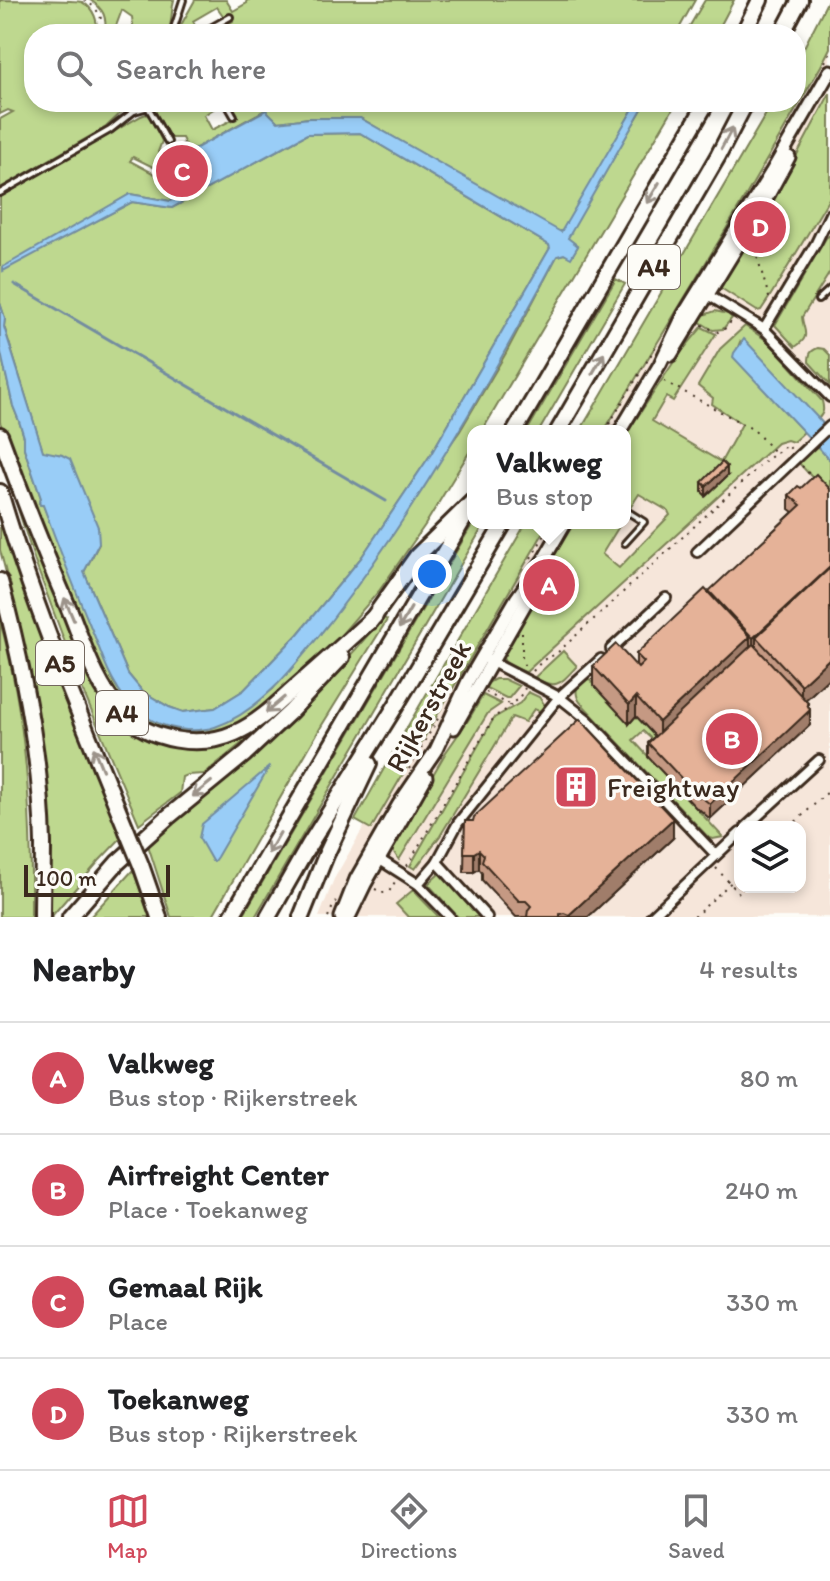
<!DOCTYPE html>
<meta charset="utf-8">
<style>
:root{--surface:#fff;--page:#f6f6f6;--text:#202124;--muted:#757577;--line:#e0e0e0;--accent:#d1495b}
body{margin:0;font-family:Itim,sans-serif;background:var(--page);color:var(--text)}
.controls{position:absolute;right:24px;bottom:24px;display:grid;overflow:hidden;border-radius:16px;box-shadow:0 4px 12px #0003}
.controls button{width:72px;height:72px;display:grid;place-items:center;padding:0;border:0;border-bottom:2px solid var(--line);background:var(--surface);color:var(--text);font:40px sans-serif}
.scale{position:absolute;left:24px;bottom:20px;width:146px;box-sizing:border-box;padding-left:8px;border:4px solid #3b2a1e;border-top:0;font-size:22px;line-height:28px;white-space:nowrap;color:#3b2a1e;-webkit-text-stroke:6px #fdfcf7;paint-order:stroke}
.you{position:absolute;left:432px;top:574px;width:28px;height:28px;margin:-20px;border:6px solid #fff;border-radius:50%;background:#1a73e8;box-shadow:0 0 0 12px #1a73e833}
.badge{display:grid;place-items:center;width:52px;height:52px;border-radius:50%;background:var(--accent);color:#fff;font-size:26px;font-weight:700}
.pin{position:absolute;translate:-50% -50%;border:4px solid #fff;box-shadow:0 2px 8px #0006}
.popup{position:absolute;left:467px;top:425px;width:164px;height:104px;box-sizing:border-box;display:grid;place-content:center;border-radius:16px;background:var(--surface);filter:drop-shadow(0 2px 6px #0005);font-size:26px;white-space:nowrap;color:var(--muted)}
.popup b{font-size:30px;color:var(--text)}
.popup::after{content:'';position:absolute;left:50%;top:100%;margin-left:-16px;border:16px solid transparent;border-top-color:var(--surface)}
.list{margin:0;padding:0;list-style:none}
h2{display:flex;justify-content:space-between;align-items:center;height:104px;margin:0;padding:0 32px;font-size:34px}
h2 small{font-size:26px;font-weight:400;color:var(--muted)}
.list li{display:grid;grid-template-columns:52px 1fr auto;gap:24px;align-items:center;box-sizing:border-box;height:112px;padding:0 32px;border-top:2px solid var(--line)}
.list b{display:block;font-size:30px;white-space:nowrap}
.list p{margin:0;font-size:26px;white-space:nowrap;color:var(--muted)}
.list em{font-size:26px;font-style:normal;color:var(--muted)}
.icon{flex:none;width:44px;height:44px;fill:none;stroke:currentColor;stroke-width:2;stroke-linecap:round;stroke-linejoin:round}
.map{position:relative;flex:none;width:830px;height:917px;overflow:hidden}
.search{position:absolute;background:var(--surface);box-shadow:0 4px 12px #0003;left:24px;right:24px;top:24px;height:88px;display:flex;align-items:center;gap:20px;box-sizing:border-box;padding:0 28px;border-radius:32px;color:var(--muted);font-size:30px}
.sheet{height:552px;background:var(--surface)}
nav{display:flex;justify-content:space-around;align-items:center;box-sizing:border-box;height:112px;border-top:2px solid var(--line);background:var(--surface);font-size:22px;color:var(--muted)}
nav a{display:grid;justify-items:center;gap:4px}
nav .on{color:var(--accent)}
.map>svg:first-child{display:block}
.built{fill:#f6e6da;fill-rule:evenodd}
.green{fill:#bed88f;stroke:#7c8156;stroke-width:2}
.water{fill:#99cdf7;stroke:#738ca0;stroke-width:2}
.lines{fill:none;stroke-linecap:round;stroke-linejoin:round}
.stream{stroke:#738ca0;stroke-width:3}
.lane-casing{stroke:#3b2a1e;stroke-width:10}
.street-casing{stroke:#3b2a1e;stroke-width:14}
.secondary-casing{stroke:#3b2a1e;stroke-width:17}
.highway-casing{stroke:#3b2a1e;stroke-width:20}
.path{stroke:#3b2a1e;stroke-width:2;stroke-dasharray:2 6;stroke-linecap:butt}
.lane{stroke:#fdfcf7;stroke-width:4}
.street{stroke:#fdfcf7;stroke-width:8}
.secondary{stroke:#fdfcf7;stroke-width:11}
.highway{stroke:#fdfcf7;stroke-width:14}
.highway-bridge-casing{stroke:#3b2a1e;stroke-width:20;stroke-linecap:butt}
.highway-bridge{stroke:#fdfcf7;stroke-width:14}
.wall{fill:#c59983;stroke:#3b2a1e;stroke-width:2}
.shaded-wall{fill:#a07d6a;stroke:#3b2a1e;stroke-width:2}
.building{fill:#e5b298;stroke:#3b2a1e;stroke-width:2}
.oneway{stroke:#9c938a}
.labels{text-anchor:middle;dominant-baseline:central;stroke-width:7;stroke-linejoin:round;paint-order:stroke}
.shield{fill:#fdfcf7;stroke:#75695f;stroke-width:2}
.shield-label{font-size:26px;font-weight:bold;fill:#3b2a1e}
.street-label{font-size:28px;fill:#3b2a1e;stroke:#fdfcf7}
.poi-label{font-size:28px;fill:#3b2a1e;stroke:#fdfcf7;text-anchor:start}
</style>
<div class="map">
<svg width="830" height="917" viewBox="0 0 830 917">
<rect width="100%" height="100%" fill="#fdfcf7"/>
<filter id="ink" filterUnits="userSpaceOnUse"><feTurbulence type="fractalNoise" baseFrequency=".0125" numOctaves="2"/><feDisplacementMap in="SourceGraphic" scale="16" xChannelSelector="R" yChannelSelector="G"/><feConvolveMatrix kernelMatrix="1 2 1 2 8 2 1 2 1" color-interpolation-filters="sRGB"/></filter>
<g filter="url(#ink)">
<path class="built" d="M830 21V917H319L334 879 539 523H625V431H594L796 102ZM740 827H800V887H740Z"/>
<g class="green">
<path d="M0 0C14 0 73 0 82 2 95 9 97 21 98 34H34V102H118L125 109 106 127 0 188V119L13 112 8 110 0 114Z"/>
<path d="M90 0H174C171 12 172 23 168 34H134L132 17 122 10 113 34H105C107 17 104 9 90 0Z"/>
<path d="M195 0H226L233 11 247 3 246 0H695L676 34H212L233 21 229 14 224 17 217 7 193 21 198 31 194 34H176Z"/>
<path d="M705 0H734L716 34H685Z"/>
<path d="M828 0H830V48L821 66 734 216 604 431H580L773 102H796V63Z"/>
<path d="M830 93V197L769 298 761 310 757 311 716 285 776 194Z"/>
<path d="M160 102H223V103L204 115 212 130 238 117 230 102H637L564 230 559 232 360 118H309L278 122 265 110 189 152 182 138H170L155 111 154 108Z"/>
<path d="M646 102H677L482 431H473V446L425 525 379 591 340 636 300 676 252 720 210 737 171 736 125 711 108 689 31 506 0 422V348L13 406 19 421 24 437V448L41 498 39 503 43 505 113 681 118 689 216 726 234 718 273 689 460 431 506 353 557 256 564 254 571 257 578 246 567 238Z"/>
<path d="M146 114 150 117 162 141 158 152 163 164 161 167 163 172 133 157 130 161 168 181 172 189 177 187 181 195 170 201 130 194 3 270 132 202 172 208 307 134 360 133 549 245 550 248 431 454 361 558 298 634 244 690 215 708 183 712 169 707 142 691 128 674 84 572 99 544 62 455 43 452 4 326 5 318 0 303V197L141 116Z"/>
<path d="M830 235V272L802 317C803 331 812 336 795 347L775 325 826 238Z"/>
<path d="M616 279 625 284 539 431H527Z"/>
<path d="M715 311 728 314 732 318 723 329 713 330 697 320 701 316Z"/>
<path d="M745 326 769 342 822 401C824 409 824 413 818 419L740 342 734 357 804 432 793 442 787 440 777 443 526 672C506 665 499 664 504 642L572 523H621L602 554 619 568 670 515 668 511 639 494 625 516V436L677 357 702 327 716 334 673 401 666 397 652 421 721 462 742 424 712 404 713 398 698 386 720 349Z"/>
<path d="M818 348 824 349 830 355V385L809 362C809 354 810 351 818 348Z"/>
<path d="M816 445 830 460V497L798 462Z"/>
<path d="M0 452 104 694 170 742 242 733 247 739 204 774 187 775 182 777 180 793 139 824 83 691 35 562Z"/>
<path d="M0 517 31 608 121 838 99 861 51 917 50 814 41 735 33 683 21 630 0 550Z"/>
<path d="M473 523H485L255 917H242Z"/>
<path d="M526 523H549L371 829 355 820 409 724Z"/>
<path d="M383 617 387 620 322 725 212 917H171L147 842 297 712 356 649Z"/>
<path d="M0 621C27 717 32 819 31 917H0Z"/>
<path d="M563 651 577 666C560 684 557 690 534 678Z"/>
<path d="M586 676 626 720 634 714 659 741 656 743 643 731 633 740 723 837 713 839 709 838 580 702C573 691 577 686 586 676Z"/>
<path d="M495 679H504L519 686 509 698H506L482 686Z"/>
<path d="M528 692 539 697 544 704 543 708 539 711 534 709 525 722 512 717 440 836 415 869 410 866 494 718 520 703Z"/>
<path d="M483 695 501 704 488 713 399 860 391 848 446 752 469 719Z"/>
<path d="M133 870 150 917H90Z"/>
<path d="M440 873 481 917H458L428 884Z"/>
<path d="M413 890 439 917H408L396 904Z"/>
</g>
<g class="water">
<path d="M637 102H646L568 238 578 246 571 258 564 254 557 256C489 383 418 508 330 622 300 659 263 711 215 727 193 734 164 729 145 716 134 709 122 697 116 685 106 670 101 652 94 635 76 592 59 549 43 505H40L39 501 41 498 24 448V437L19 421 13 406 3 362 0 348V303L5 318 4 327 43 451 62 455 70 459 98 527 99 543 84 572 128 674 142 691 169 707 183 712 215 708 244 690 298 634 361 558 431 454 550 248 549 245 360 133 307 134 172 208 132 202 3 271V267L130 194 170 201 206 184 189 152 266 110 278 122 309 118H360L561 232Z"/>
<path d="M744 339 830 431V460L733 357 734 353Z"/>
<path d="M270 766 217 857 214 861H212L199 838 202 824Z"/>
</g>
<g class="lines">
<path class="stream" d="M14 284 386 501"/>
<g class="lane-casing">
<g id="lane">
<path d="M172 34 183 0"/>
<path d="M200 34 230 17"/>
<path d="M226 102 234 116"/>
<path d="M148 107 168 142"/>
<path d="M134 111 137 102"/>
<path d="M0 193 110 130 134 111 148 107 156 102"/>
<path d="M818 300 830 289"/>
<path d="M625 510 644 522 625 543"/>
</g>
</g>
<g class="street-casing">
<g id="street">
<path d="M708 295 764 329 830 397"/>
<path d="M764 329 816 243 830 214"/>
<path d="M697 552 830 426"/>
<path d="M611 649 666 598"/>
<path d="M488 660 559 697 588 720 716 855"/>
<path d="M746 827 819 760"/>
<path d="M377 858 418 884 450 917"/>
<path d="M437 862 458 823 559 697 601 659"/>
<path d="M418 884 437 862 487 917"/>
<path d="M651 917 740 833"/>
</g>
</g>
<g class="secondary-casing">
<g id="secondary">
<path d="M671 355 765 201 789 157"/>
<path d="M620 431 660 364 684 314 771 173 830 71"/>
<path d="M454 728 547 566"/>
<path d="M341 917 356 879 399 804 436 750 468 681 516 599 544 559 565 523"/>
<path d="M349 917 365 884 426 777"/>
</g>
</g>
<g class="highway-casing">
<g id="highway">
<path d="M743 34 760 0"/>
<path d="M782 34 800 0"/>
<path d="M515 431 707 102"/>
<path d="M558 431 718 156 746 102"/>
<path d="M0 435C22 496 46 556 72 616 85 649 97 687 122 713 151 741 199 749 235 733 256 724 273 708 289 693 318 668 347 642 375 616"/>
<path d="M0 492C34 608 82 720 127 831"/>
<path d="M0 581C23 666 41 754 43 843 43 867 42 892 42 917"/>
<path d="M370 622 417 556 473 501"/>
<path d="M141 865 159 917"/>
<path d="M70 917 117 863 168 817 245 754 291 711 342 657"/>
<path d="M231 917 465 517"/>
<path d="M268 917 309 845 395 707 504 523"/>
<path d="M301 917 326 855 369 764"/>
</g>
</g>
<g class="path">
<path d="M84 0C98 8 104 18 102 34"/>
<path d="M825 62 830 53"/>
<path d="M753 242 770 301"/>
<path d="M702 325 718 332 726 328 733 319"/>
<path d="M664 381 754 430 775 453"/>
<path d="M605 431 658 343"/>
<path d="M802 466 814 479"/>
<path d="M531 558 552 523"/>
<path d="M522 632V657L525 669"/>
<path d="M533 671 543 660 556 654 764 462 787 445 793 451"/>
<path d="M486 692 503 702 511 704 519 698 525 688"/>
<path d="M409 769 440 715"/>
<path d="M790 827 830 790"/>
<path d="M407 866 494 717 509 708 511 704"/>
<path d="M716 868 739 893"/>
<path d="M375 889 384 893 389 892 396 880"/>
<path d="M328 917 336 900"/>
<path d="M694 917 740 874"/>
</g>
<use href="#lane" class="lane"/>
<use href="#street" class="street"/>
<use href="#secondary" class="secondary"/>
<use href="#highway" class="highway"/>
<g class="highway-bridge-casing">
<path id="highway-bridge" d="M127 831 141 865"/>
</g>
<use href="#highway-bridge" class="highway-bridge"/>
</g>
<g class="wall">
<path d="M170 150 193 176 181 183 170 165Z"/>
<path d="M727 476 706 496 702 492V482Z"/>
<path d="M801 488 830 489V677L805 700 808 706 810 725 710 819 700 810 699 811 648 757V743L655 736 636 716 629 724 593 685V666H636V654L709 592 793 512 789 509V495Z"/>
<path d="M465 821 673 838 588 917H516L482 880V873L479 869 474 872H464Z"/>
</g>
<g class="shaded-wall">
<path d="M193 162V176L181 183V169Z"/>
<path d="M727 467V476L706 496V486Z"/>
<path d="M830 567 756 637V650L753 653V638Z"/>
<path d="M750 637V656L659 741V722Z"/>
<path d="M830 658V677L801 704V685Z"/>
<path d="M636 697V716L629 724V705Z"/>
<path d="M808 703V713L810 710V725L710 819V804Z"/>
<path d="M673 819V838L588 917H569V915Z"/>
<path d="M479 850V869L474 872V853Z"/>
</g>
<g class="building">
<path d="M183 144 193 162 181 169 170 150Z"/>
<path d="M722 462 727 467 706 486 702 482Z"/>
<path d="M816 474 830 489V567L753 638 709 591 801 505 789 495 798 486 801 488Z"/>
<path d="M830 568V658L801 685 756 637Z"/>
<path d="M705 589 750 637 659 722 636 697 629 705 593 666 616 644 638 668 644 662 636 654Z"/>
<path d="M753 644 808 703 807 704 810 710 710 804 700 796 699 797 648 743Z"/>
<path d="M580 719 673 819 569 915 564 913 560 914V917H527L528 910 531 906 526 901H519L482 861 484 855 479 850 474 853H464L465 821H473L474 817Z"/>
</g>
<defs><path id="oneway-shaft" d="M-6 0H5M1.5-3L5.5 0L1.5 3" fill="none" stroke-width="1.6" stroke-linecap="round" stroke-linejoin="round" transform="scale(2)"/></defs>
<g class="oneway">
<use href="#oneway-shaft" transform="translate(727 138) rotate(-62)"/>
<use href="#oneway-shaft" transform="translate(653 193) rotate(121)"/>
<use href="#oneway-shaft" transform="translate(598 364) rotate(-60)"/>
<use href="#oneway-shaft" transform="translate(69 609) rotate(-113)"/>
<use href="#oneway-shaft" transform="translate(405 618) rotate(120)"/>
<use href="#oneway-shaft" transform="translate(275 705) rotate(140)"/>
<use href="#oneway-shaft" transform="translate(98 759) rotate(-112)"/>
<use href="#oneway-shaft" transform="translate(202 789) rotate(141)"/>
<use href="#oneway-shaft" transform="translate(274 843) rotate(120)"/>
</g>
</g>
<defs>
<g id="building-square" transform="scale(2.3)"><rect x="-9" y="-9" width="18" height="18" rx="4" fill="#d1495b" stroke="#fdfcf7"/><path d="M-4-6H4V6H1V3H-1V6H-4ZM-2.5-4.3h1.7v1.8h-1.7ZM.8-4.3h1.7v1.8H.8ZM-2.5-1h1.7V.8h-1.7ZM.8-1h1.7V.8H.8Z" fill="#fff"/></g>
</defs>
<g fill-rule="evenodd">
<use href="#building-square" x="576" y="787"/>
</g>
<g class="labels">
<g class="shield">
<rect x="628" y="245" width="52" height="44" rx="6"/>
<rect x="36" y="641" width="48" height="44" rx="6"/>
<rect x="96" y="691" width="52" height="44" rx="6"/>
</g>
<g class="shield-label">
<text x="654" y="267">A4</text>
<text x="60" y="663">A5</text>
<text x="122" y="713">A4</text>
</g>
<g class="street-label">
<text transform="translate(428 706) rotate(-61)">Rijkerstreek</text>
</g>
<g class="poi-label">
<text x="607" y="787">Freightway</text>
</g>
</g>
</svg>
<div class="controls">
<button><svg class="icon" aria-label="layers" viewBox="0 0 24 24"><path d="M12 4l9 5-9 5-9-5zM3 14l9 5 9-5"/></svg></button>
</div>
<div class="scale">100 m</div>
<div class="you"></div>
<div class="pin badge" style="left:549px;top:585px">A</div>
<div class="popup"><b>Valkweg</b>Bus stop</div>
<div class="pin badge" style="left:732px;top:739px">B</div>
<div class="pin badge" style="left:182px;top:171px">C</div>
<div class="pin badge" style="left:760px;top:227px">D</div>
<div class="search"><svg class="icon" aria-label="search" viewBox="0 0 24 24"><circle cx="10" cy="10" r="6"/><path d="M15 15l6 6"/></svg>Search here</div>
</div>
<section class="sheet">
<h2>Nearby<small>4 results</small></h2>
<ul class="list">
<li><span class="badge">A</span><div><b>Valkweg</b><p>Bus stop · Rijkerstreek</p></div><em>80 m</em></li>
<li><span class="badge">B</span><div><b>Airfreight Center</b><p>Place · Toekanweg</p></div><em>240 m</em></li>
<li><span class="badge">C</span><div><b>Gemaal Rijk</b><p>Place</p></div><em>330 m</em></li>
<li><span class="badge">D</span><div><b>Toekanweg</b><p>Bus stop · Rijkerstreek</p></div><em>330 m</em></li>
</ul>
</section>
<nav>
<a class="on"><svg class="icon" aria-label="map" viewBox="0 0 24 24"><path d="M3 6l6-2 6 2 6-2v14l-6 2-6-2-6 2zM9 4v14M15 6v14"/></svg>Map</a>
<a><svg class="icon" aria-label="directions" viewBox="0 0 24 24"><path d="M12 3l9 9-9 9-9-9zM9 14v-3h6M13 9l2 2-2 2"/></svg>Directions</a>
<a><svg class="icon" aria-label="saved" viewBox="0 0 24 24"><path d="M7 4h10v16l-5-4-5 4z"/></svg>Saved</a>
</nav>
